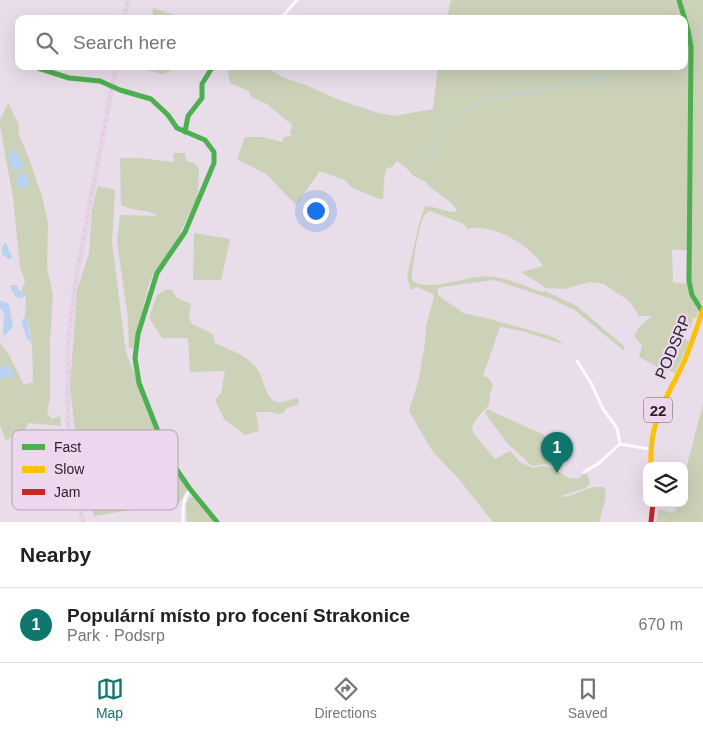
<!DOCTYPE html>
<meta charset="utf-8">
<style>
:root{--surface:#fff;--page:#f6f6f6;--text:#222;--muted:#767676;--line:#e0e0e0;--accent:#0f766e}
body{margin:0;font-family:Helvetica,sans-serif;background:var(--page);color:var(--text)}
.controls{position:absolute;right:15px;bottom:15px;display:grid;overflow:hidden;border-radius:10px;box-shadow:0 5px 20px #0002}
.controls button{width:45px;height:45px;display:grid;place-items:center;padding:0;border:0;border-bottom:1px solid var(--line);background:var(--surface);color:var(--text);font:25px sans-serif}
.you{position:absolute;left:315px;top:210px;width:18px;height:18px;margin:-12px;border:4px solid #fff;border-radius:50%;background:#1a73e8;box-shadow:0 0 0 8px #1a73e833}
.badge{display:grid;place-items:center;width:32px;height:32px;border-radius:50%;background:var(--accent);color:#fff;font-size:16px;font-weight:700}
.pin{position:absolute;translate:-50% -41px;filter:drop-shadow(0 1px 2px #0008)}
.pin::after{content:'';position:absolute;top:26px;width:18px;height:15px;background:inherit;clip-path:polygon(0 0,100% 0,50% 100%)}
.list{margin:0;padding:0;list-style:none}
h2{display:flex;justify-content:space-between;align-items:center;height:65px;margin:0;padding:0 20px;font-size:21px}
h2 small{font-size:16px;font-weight:400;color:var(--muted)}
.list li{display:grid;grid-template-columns:32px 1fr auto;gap:15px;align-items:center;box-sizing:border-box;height:75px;padding:0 20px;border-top:1px solid var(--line)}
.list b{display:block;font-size:19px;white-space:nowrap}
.list p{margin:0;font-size:16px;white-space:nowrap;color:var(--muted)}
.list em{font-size:16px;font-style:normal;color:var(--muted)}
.icon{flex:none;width:28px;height:28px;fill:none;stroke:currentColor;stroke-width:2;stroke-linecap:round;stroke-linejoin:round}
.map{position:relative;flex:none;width:703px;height:522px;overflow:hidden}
.search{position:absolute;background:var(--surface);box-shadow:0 5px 20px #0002;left:15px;right:15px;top:15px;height:55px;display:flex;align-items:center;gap:12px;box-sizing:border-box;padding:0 18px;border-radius:10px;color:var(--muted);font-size:19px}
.sheet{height:140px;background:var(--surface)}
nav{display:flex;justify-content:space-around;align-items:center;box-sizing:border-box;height:70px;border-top:1px solid var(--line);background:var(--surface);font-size:14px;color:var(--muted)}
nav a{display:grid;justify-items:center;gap:2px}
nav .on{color:var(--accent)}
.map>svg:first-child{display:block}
.built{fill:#e7d4e9}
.green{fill:#cbd2b8;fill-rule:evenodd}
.water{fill:#b9d2f4}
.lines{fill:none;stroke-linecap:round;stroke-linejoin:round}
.stream{stroke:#b9d2f4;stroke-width:1}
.street{stroke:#fcfafc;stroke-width:3}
.fast{stroke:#4caf50;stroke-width:5}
.slow{stroke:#ffc107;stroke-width:5}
.jam{stroke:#c62828;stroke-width:5}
.rail{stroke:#c6c4c6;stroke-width:1;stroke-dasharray:2.5 5;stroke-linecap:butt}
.labels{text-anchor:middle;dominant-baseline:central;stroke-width:4.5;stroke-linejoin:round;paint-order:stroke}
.shield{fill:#edd7ef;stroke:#645866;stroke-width:1}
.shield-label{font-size:15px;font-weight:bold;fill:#2a222b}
.street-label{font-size:16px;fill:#2a222b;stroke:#edd7ef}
.key{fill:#edd7ef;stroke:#b2a1b4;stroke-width:1}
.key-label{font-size:14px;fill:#2a222b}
</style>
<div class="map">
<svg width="703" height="522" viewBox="0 0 703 522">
<rect width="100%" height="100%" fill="#e8dde9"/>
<g class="built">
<path d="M125 0H131L127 19H121Z"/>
<path d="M113 66H119L79 280 71 344V420L77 474 86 522H80L71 475 65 421V343L73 279Z"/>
</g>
<g class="green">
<path d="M451 0H703V299L696 318 691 317 693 320 691 328 682 332 663 368 661 369 639 357 642 345 636 339 635 334 640 326 652 316H639L629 301 604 284 590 282 564 289 546 288 521 272 543 266C532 246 491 222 467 229L464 224 430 211C428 212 425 214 424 216 418 227 412 267 412 280 424 292 461 279 477 277 499 273 521 285 541 292L545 291 577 306 624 346V351L576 311 552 299 494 280 441 287 438 288V295L463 313 490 319 550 336 565 344 553 341 522 331 500 327 483 376 488 378 493 385 490 393 489 405 477 418 472 427 473 433 495 459 510 451 520 462 533 468C559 460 560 482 580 478L582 475 587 474 590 483 586 488 561 496 566 497 593 487H604C609 497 601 511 599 522H493L457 477 433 452 409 411 419 379 425 343 426 326 434 297 433 294 417 287 411 290 407 277 419 224 425 206C436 207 446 212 457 212L456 209 449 201 430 187 426 182 414 176 403 165 397 161 392 167 387 168C383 178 384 188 383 199H379L351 187 345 180 322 172H319L296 205 266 174 237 159 245 137H263L282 142 284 137 293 136 290 134 292 125 267 104 251 97 249 91 230 83 227 66H268L271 70 284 78 306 85 339 100 378 113 394 116 433 109 438 66H684V19H447ZM672 250H687L686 284 673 282Z"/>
<path d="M153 8 178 16V19H152Z"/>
<path d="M147 66H181L163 74 146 70Z"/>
<path d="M8 103 19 125 18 132 29 159 42 196 48 224 47 268 53 294 50 340V399L47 413 52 419 60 416 61 426 28 423 25 430 17 433 6 441 0 425V380L7 376 12 377V372L10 367 3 365 0 368V342L9 355 24 385 33 382C33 367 33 328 25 317L26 296 24 293 21 292 25 281 20 267 13 198 0 125V120Z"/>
<path d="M173 153H185L186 161 195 164 199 169 198 192 196 200 177 239 152 277 148 287 133 348 129 349 128 319 117 241 120 215 158 216C152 210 132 211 121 205L120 158H139L174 162Z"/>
<path d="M98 186 115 190 112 243 126 352 172 470 186 486 187 490 180 502 94 516 86 491 76 443 70 386 77 290 89 253 92 209Z"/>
<path d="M194 233 230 239 221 280H193Z"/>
<path d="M167 289 172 290 177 298 191 304 189 319 192 324 213 334 215 343C230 350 247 355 257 369 264 377 265 398 276 402 283 404 291 398 298 398L299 404 287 408 283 413 280 414 271 412H256L259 431 245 435 224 419 215 400 221 393 225 371 190 372 188 338H162L149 318 157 295Z"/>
<path d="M684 338 689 342 675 373 666 369Z"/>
<path d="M703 404V522H656L658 511 660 510 672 513 676 510 677 503H684V477Z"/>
<path d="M487 409 546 436 564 461 560 469 546 464 532 466 507 443 485 413Z"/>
<path d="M190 497H194L213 522H187L186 504Z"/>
</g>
<g class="water">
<path d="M15 150 23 163 24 168 17 170 10 168 9 152Z"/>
<path d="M19 173H24L30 183 27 188 15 186 14 185 19 181 17 175Z"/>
<path d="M6 242 9 251 12 256 10 260 2 254V247Z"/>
<path d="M11 285H17L20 291 24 293 26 296 21 298 15 296 10 287Z"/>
<path d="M0 301H3L9 304 13 327 4 336 3 332 4 313 0 308Z"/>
<path d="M25 317 27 320 31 341 27 339 22 324V320Z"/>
<path d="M3 365H8L15 375 12 377 7 376 0 380V368Z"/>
</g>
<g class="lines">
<g class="stream">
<path d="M692 37 703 29"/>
<path d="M684 42 688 39"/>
<path d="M430 161C443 106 479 100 528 92 542 90 555 86 569 83 578 82 587 82 596 80 605 78 614 71 623 66"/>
</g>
<g class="street">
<path d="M280 19 297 0"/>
<path d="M577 361 591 383 603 409 617 428 620 444 649 449"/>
<path d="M584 472 599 463 620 444"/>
<path d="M183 522C183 509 182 500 190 489"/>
</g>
<g class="fast">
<path d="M679 0 688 30 691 47 689 281 692 295 702 311"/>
<path d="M38 68 69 78 100 81 120 90 151 99 168 115 177 128 205 140 214 152V163L185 232 157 273 138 334 135 358 139 383 168 457 190 489 217 522"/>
<path d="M185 132 188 116 202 98V84L213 66"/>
</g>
<path class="slow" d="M651 466C649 421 665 402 683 364 691 346 697 327 703 309"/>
<path class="jam" d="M651 522 653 503"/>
<g class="rail">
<path d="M124 19 128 0"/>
<path d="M83 522 74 475 68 421V343L76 279 116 66"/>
</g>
</g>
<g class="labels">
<rect class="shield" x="644" y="397.5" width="28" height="25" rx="4"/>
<g class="shield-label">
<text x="658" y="410">22</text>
</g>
<g class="street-label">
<text transform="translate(673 347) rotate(-67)">PODSRP</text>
</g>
</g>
<rect x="12" y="430" width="166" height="80" rx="8" class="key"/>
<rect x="22" y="444" width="23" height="6" fill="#4caf50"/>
<rect x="22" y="466" width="23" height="7" fill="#ffc107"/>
<rect x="22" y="489" width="23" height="6" fill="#c62828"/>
<g class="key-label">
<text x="54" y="452">Fast</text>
<text x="54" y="474">Slow</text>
<text x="54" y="497">Jam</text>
</g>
</svg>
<div class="controls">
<button><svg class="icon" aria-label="layers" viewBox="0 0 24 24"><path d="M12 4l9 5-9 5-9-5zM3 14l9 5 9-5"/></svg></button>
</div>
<div class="you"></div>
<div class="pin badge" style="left:557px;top:473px">1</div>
<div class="search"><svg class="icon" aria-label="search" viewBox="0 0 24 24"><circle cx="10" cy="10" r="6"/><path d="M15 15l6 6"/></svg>Search here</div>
</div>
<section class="sheet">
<h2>Nearby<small></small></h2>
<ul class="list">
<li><span class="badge">1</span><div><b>Populární místo pro focení Strakonice</b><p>Park · Podsrp</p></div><em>670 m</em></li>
</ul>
</section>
<nav>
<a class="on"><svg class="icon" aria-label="map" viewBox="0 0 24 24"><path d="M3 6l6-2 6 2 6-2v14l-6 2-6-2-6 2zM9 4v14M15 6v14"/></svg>Map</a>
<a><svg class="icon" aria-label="directions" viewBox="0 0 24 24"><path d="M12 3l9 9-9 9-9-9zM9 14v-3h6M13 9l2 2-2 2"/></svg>Directions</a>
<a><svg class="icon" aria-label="saved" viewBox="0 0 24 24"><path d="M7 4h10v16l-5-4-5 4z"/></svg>Saved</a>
</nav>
